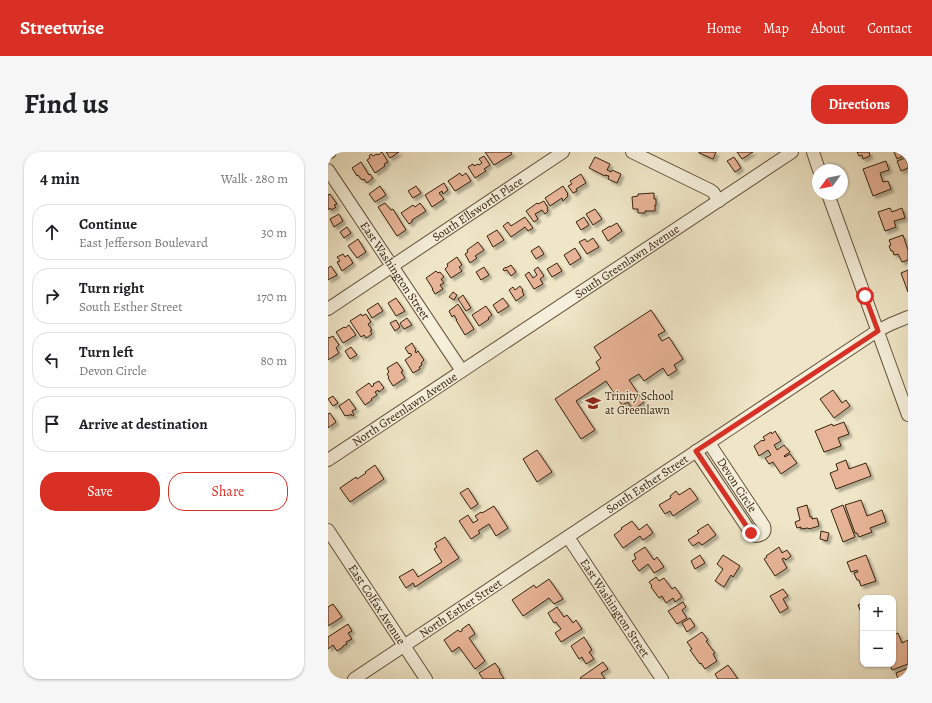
<!DOCTYPE html>
<meta charset="utf-8">
<style>
:root{--surface:#fff;--page:#f6f6f6;--text:#202124;--muted:#757577;--line:#e0e0e0;--accent:#d93025}
body{margin:0;font-family:Alegreya,serif;background:var(--page);color:var(--text)}
.controls{position:absolute;right:12px;bottom:12px;display:grid;overflow:hidden;border-radius:8px;box-shadow:0 1px 3px #0004}
.controls button{width:36px;height:36px;display:grid;place-items:center;padding:0;border:0;border-bottom:1px solid var(--line);background:var(--surface);color:var(--text);font:20px sans-serif}
.compass{position:absolute;left:484px;top:12px;width:36px;height:36px;border-radius:50%;background:var(--surface);box-shadow:0 1px 3px #0004;rotate:237deg}
.stop{position:absolute;width:12px;height:12px;margin:-9px;border:3px solid #d93025;border-radius:50%;background:#fff}
.stop.end{background:#d93025;border-color:#fff;box-shadow:0 1px 4px #0008}
.list{margin:0;padding:0;list-style:none}
h2{display:flex;justify-content:space-between;align-items:center;height:52px;margin:0;padding:0 16px;font-size:17px}
h2 small{font-size:13px;font-weight:400;color:var(--muted)}
.list li{display:grid;grid-template-columns:26px 1fr auto;gap:12px;align-items:center;box-sizing:border-box;height:56px;margin:0 8px 8px;padding:0 8px;border:1px solid var(--line);border-radius:16px}
.list b{display:block;font-size:15px;white-space:nowrap}
.list p{margin:0;font-size:13px;white-space:nowrap;color:var(--muted)}
.list em{font-size:13px;font-style:normal;color:var(--muted)}
.actions{display:flex;gap:8px;padding:12px 16px}
.actions a{flex:1;padding:9px 0;border:1px solid var(--accent);border-radius:16px;text-align:center;font-size:14px;color:var(--accent)}
.actions .main{background:var(--accent);color:#fff}
.icon{flex:none;width:22px;height:22px;fill:none;stroke:currentColor;stroke-width:2;stroke-linecap:round;stroke-linejoin:round}
.map{position:relative;flex:none;width:580px;height:527px;overflow:hidden;border-radius:16px}
header{display:flex;align-items:center;gap:24px;box-sizing:border-box;height:56px;padding:0 20px;background:var(--accent);color:#fff}
header strong{font-size:19px}
nav{display:flex;gap:22px;margin-inline-start:auto;font-size:14px}
.intro{display:flex;align-items:center;justify-content:space-between;box-sizing:border-box;height:96px;padding:0 24px}
h1{margin:0;font-size:28px}
.button{padding:10px 18px;border-radius:16px;background:var(--accent);color:#fff;font-size:14px;font-weight:700}
main{display:flex;gap:24px;padding:0 24px}
aside{flex:1;background:var(--surface);border-radius:16px;box-shadow:0 1px 3px #0004}
.map>svg:first-child{display:block}
.building{fill:#e8b497;stroke:#36220e;filter:url(#shadow)}
.lines{fill:none;stroke-linecap:round;stroke-linejoin:round}
.minor-casing{stroke:#64533c;stroke-width:14}
.minor{stroke:#f5efdb;stroke-width:12}
.route{stroke:#d93025;stroke-width:5}
.labels{text-anchor:middle;dominant-baseline:central;stroke-width:3;stroke-linejoin:round;paint-order:stroke}
.street-label{font-size:12px;fill:#36220e;stroke:#f5efdb}
.poi-label{font-size:12px;fill:#36220e;stroke:#f5efdb;text-anchor:start}
</style>
<header>
<strong>Streetwise</strong>
<nav><a>Home</a><a>Map</a><a>About</a><a>Contact</a></nav>
</header>
<div class="intro"><h1>Find us</h1><a class="button">Directions</a></div>
<main>
<aside>
<h2>4 min<small>Walk · 280 m</small></h2>
<ul class="list">
<li><svg class="icon" aria-label="ahead" viewBox="0 0 24 24"><path d="M12 20V5M6 11l6-6 6 6"/></svg><div><b>Continue</b><p>East Jefferson Boulevard</p></div><em>30 m</em></li>
<li><svg class="icon" aria-label="right" viewBox="0 0 24 24"><path d="M7 20v-9h11M14 6l5 5-5 5"/></svg><div><b>Turn right</b><p>South Esther Street</p></div><em>170 m</em></li>
<li><svg class="icon" aria-label="left" viewBox="0 0 24 24"><path d="M17 20v-9H6M10 6l-5 5 5 5"/></svg><div><b>Turn left</b><p>Devon Circle</p></div><em>80 m</em></li>
<li><svg class="icon" aria-label="arrive" viewBox="0 0 24 24"><path d="M6 21V4h12l-3 4 3 4H6"/></svg><div><b>Arrive at destination</b></div></li>
</ul>
<div class="actions"><a class="main">Save</a><a>Share</a></div>
</aside>
<div class="map">
<svg width="580" height="527" viewBox="0 0 580 527">
<defs>
<filter id="shadow"><feDropShadow dx="3" dy="3" stdDeviation="1" flood-color="#0004"/></filter>
</defs>
<rect width="100%" height="100%" fill="#efe6c7"/>
<filter id="stains"><feTurbulence type="fractalNoise" baseFrequency=".005" numOctaves="4"/><feColorMatrix values="0 0 0 0 .2 0 0 0 0 .09 0 0 0 0 .02 0 0 0 .5 -.17"/></filter>
<radialGradient id="worn" r=".72"><stop offset=".6" stop-color="#630" stop-opacity="0"/><stop offset="1" stop-color="#630" stop-opacity=".3"/></radialGradient>
<g class="building">
<path d="M54 0 60 10 56 12 57 14 47 21 39 8 42 6 41 4 43 2 45 4 49 2 50 3Z"/>
<path d="M58 0H71L62 6Z"/>
<path d="M157 0H183L184 2 166 13Z"/>
<path d="M371 0H388L385 7 371 1Z"/>
<path d="M409 0H425L414 7Z"/>
<path d="M529 0H541L542 4 535 7 534 3 531 4Z"/>
<path d="M566 0H576L577 3 569 7Z"/>
<path d="M156 4 162 13 156 17 158 19 147 26 140 15 145 12 146 14 150 12 151 13 154 11 151 7Z"/>
<path d="M267 5 282 12 279 18 283 20 284 18 293 22 289 31 280 27 281 24 277 23V24L261 16Z"/>
<path d="M406 5 413 16 407 20 399 9Z"/>
<path d="M577 6 580 13V16L573 19 569 9Z"/>
<path d="M558 9 561 18 552 21 555 30 560 29 563 37 545 44 535 17Z"/>
<path d="M33 10 41 23 42 22 45 26 39 31 36 27 34 28 30 23 29 24 24 16Z"/>
<path d="M132 21 134 24 138 21 143 29 127 39 120 29Z"/>
<path d="M253 22 258 31 248 37 249 39 245 41 240 34 244 32 242 29Z"/>
<path d="M116 31 120 38 115 42 114 39 111 41 116 47 104 55 97 43Z"/>
<path d="M52 34 58 43 47 50 41 42Z"/>
<path d="M88 34 93 41 85 46 80 39Z"/>
<path d="M235 34 240 42H239L240 44 235 49 234 46 222 54 217 46Z"/>
<path d="M326 41V47H328V53H327V59H317V61H310V57H305L304 45 310 44V42Z"/>
<path d="M0 42 1 43 2 42 9 52 6 53 8 55 3 58 2 56 0 58Z"/>
<path d="M216 49 220 56 219 57 220 59 217 62 214 58 207 62 210 67 206 70 198 59 209 51 210 52Z"/>
<path d="M57 51 63 58 65 57 78 78 69 84 50 55Z"/>
<path d="M92 51 98 59 84 68V70L81 72 73 61 85 53 87 55Z"/>
<path d="M562 56 564 60 574 56 577 66 566 69 568 75 557 79 550 60Z"/>
<path d="M267 57 274 67 265 73 258 62Z"/>
<path d="M11 62 15 69 6 75 2 67Z"/>
<path d="M197 65 205 76 200 79 197 75 183 85 175 74 180 70 183 74Z"/>
<path d="M256 65 261 73 253 78 248 70Z"/>
<path d="M289 71 294 79 280 89 274 79 282 74V75Z"/>
<path d="M19 75 23 81 16 86 12 80Z"/>
<path d="M169 78 176 88 165 95 159 84Z"/>
<path d="M575 83 580 98V108L574 110 570 102 566 103 565 99H563L561 94 563 93 561 88Z"/>
<path d="M265 86 271 95 259 102 251 90 257 87 259 90Z"/>
<path d="M30 87 38 100 29 106 20 94Z"/>
<path d="M150 90 156 98 147 104 149 106 142 111 137 102 140 100 139 98Z"/>
<path d="M211 94 216 102 208 107 203 99Z"/>
<path d="M247 96 253 106 242 113 236 103Z"/>
<path d="M15 102 17 105 20 103 25 111 14 119 9 110 12 109 9 105Z"/>
<path d="M129 105 134 113 131 115 134 119 123 126 117 117 120 114 119 112Z"/>
<path d="M229 111 234 119 224 125 219 117Z"/>
<path d="M183 113 188 120 183 124 179 118 176 119 175 117 178 115V116Z"/>
<path d="M3 114 9 123 0 128V116Z"/>
<path d="M156 115 161 123 153 128 148 120Z"/>
<path d="M210 115 216 124 212 127 215 132 206 137 197 123 201 120 205 126 209 123 206 118Z"/>
<path d="M580 118V140L573 121Z"/>
<path d="M108 119 110 121 112 120 116 125 113 127 116 131 112 133 115 137 107 142 104 137H105L98 126Z"/>
<path d="M192 134 195 138 194 139 196 143 188 149 181 138 185 135 187 138Z"/>
<path d="M125 140 129 143 126 148 121 145Z"/>
<path d="M135 143 143 156 138 159 130 147Z"/>
<path d="M68 146 77 159 68 164 60 151Z"/>
<path d="M175 146 181 154 170 161 165 153Z"/>
<path d="M50 151 55 159 44 166 39 158Z"/>
<path d="M130 152 146 177 137 183 128 168H129L126 163 124 165 121 159Z"/>
<path d="M158 154 164 163 160 166 161 167 151 174 144 163Z"/>
<path d="M323 158 337 179 330 183 334 189 341 185 355 207 346 213 349 218 340 224 335 216 316 229 311 222 301 228 316 250 305 258 300 250 294 253 278 229 248 249 267 278 253 287 227 247 272 217 268 210 273 206 266 195Z"/>
<path d="M33 162 34 164 38 162 43 170 40 172 44 178 42 179 44 182 38 186 36 183 33 185 22 169Z"/>
<path d="M79 166 84 173 76 177 72 171Z"/>
<path d="M68 168 72 175 67 179 62 171Z"/>
<path d="M21 173 28 183 15 191 8 180 16 175 17 176Z"/>
<path d="M5 184 11 193 8 196 11 201 0 208V185L1 186Z"/>
<path d="M84 191 88 198 87 199 88 201 90 199 96 208 93 211 94 213 91 215 92 217 85 221 77 208 84 203 82 201 81 202 77 196Z"/>
<path d="M23 195 29 203 22 207 17 199Z"/>
<path d="M69 210 75 219 73 220 77 226 65 234 60 226 61 225 59 222 61 220 59 216Z"/>
<path d="M51 229 56 236 51 240 50 238 47 240 49 243 43 247 44 248 37 253 28 240 41 231 44 235 46 233 45 232Z"/>
<path d="M505 238 514 251 518 248 522 254 506 266 492 247Z"/>
<path d="M5 244 10 251 5 254 0 247Z"/>
<path d="M21 247 28 257 24 259 26 263 24 264 23 262 20 264 19 263 17 264 11 254Z"/>
<path d="M2 261 8 270 0 276V262Z"/>
<path d="M516 270 521 282 510 286 513 294 496 300 487 279 504 272 505 274Z"/>
<path d="M447 279 453 289 446 293 449 298 456 293 462 300 456 304 457 305 462 302 469 311 453 322 445 310 441 312 437 306 443 303 440 298 431 304 426 294 434 288 435 289 437 288 435 285 443 280 444 282Z"/>
<path d="M209 298 224 320 209 330 195 307Z"/>
<path d="M518 308 521 317 538 311 543 324 508 337 502 321 510 318 508 312Z"/>
<path d="M47 313 56 327 22 350 12 336 28 325 29 327 38 321 37 320Z"/>
<path d="M140 336 150 352 143 357 132 341Z"/>
<path d="M362 336 370 347 345 364 342 359 337 362 331 353 343 346 342 344 348 339 351 343Z"/>
<path d="M533 348 539 364 554 358 558 370 542 376 544 380 531 385 529 381H527L517 353Z"/>
<path d="M479 353 482 365H484V367L489 366 491 374 481 377 480 376 473 377V375L469 376 467 370 472 368 469 356Z"/>
<path d="M515 353 527 385 515 390 503 358Z"/>
<path d="M166 354 180 376 168 384 161 372 150 379 152 381 143 387 131 369 140 363 145 371 150 368 147 364 153 360 154 361Z"/>
<path d="M304 369 311 378 319 372 325 381 315 388 312 384 295 396 286 383 294 377 293 376Z"/>
<path d="M380 372 388 383 374 393 371 390 365 394 360 388 371 381 369 379Z"/>
<path d="M493 379 501 381 499 389 492 387Z"/>
<path d="M117 385 131 406 87 435 85 431 78 436 71 425 85 417 90 425 114 410 106 397 109 395 107 391Z"/>
<path d="M317 395 326 408 329 405 336 415 326 421 320 412 311 419 304 409 308 407 306 402Z"/>
<path d="M451 395 454 401 459 398 463 404 458 408 456 406 454 407 459 416 447 424 436 407 439 405 438 404Z"/>
<path d="M372 403 377 411 367 417 363 409Z"/>
<path d="M395 403 412 414 405 425 403 423 396 435 387 429 395 417 389 412Z"/>
<path d="M538 403 548 429 533 434 531 428H529L526 421 530 420 529 418 523 420 519 410Z"/>
<path d="M328 425 331 429 336 426 344 437 347 435 354 445 347 450 345 446 338 451 334 444 331 446 323 435 324 434 321 430Z"/>
<path d="M221 427 235 447 226 452 221 446 195 464 184 448 206 433 208 436Z"/>
<path d="M455 437 460 444 455 447 460 456 452 461 442 444Z"/>
<path d="M355 450 358 455 354 458 359 466 349 472 340 459Z"/>
<path d="M535 451V465L530 453Z"/>
<path d="M5 452 14 465 0 474V455Z"/>
<path d="M229 455 236 465 239 463 245 471 248 468 254 477 233 490 227 481 233 477 228 470 226 471 220 461Z"/>
<path d="M362 466 367 474 359 480 354 471Z"/>
<path d="M20 472 24 479 20 481 24 487 18 490 19 492 15 494V495L9 499 5 493 0 497V485Z"/>
<path d="M141 472 147 482 141 486 157 509 147 517 131 495 124 500 116 488 130 478 132 480 134 479V477Z"/>
<path d="M374 480 380 488 378 489 387 501 385 502 389 509 377 517 373 511 372 512 362 498 364 497 359 490Z"/>
<path d="M570 481 574 491 580 488V512L564 518 562 512H565V504L567 503 565 500V483Z"/>
<path d="M256 485 264 498 261 500 266 507 258 512 254 505 251 507 243 494Z"/>
<path d="M275 510 280 517 273 521 277 527H253L252 526Z"/>
<path d="M167 511 172 518 171 519 176 527H155L151 521Z"/>
<path d="M400 513 410 527H390L387 522Z"/>
<path d="M580 516V527H570L568 521Z"/>
</g>
<g class="lines">
<g class="minor-casing">
<g id="minor">
<path d="M304 0 382 38 385 40 391 49"/>
<path d="M485 0 491 18"/>
<path d="M0 1 2 0"/>
<path id="s1" d="M0 18 134 219"/>
<path d="M500 42 580 263"/>
<path id="s2" d="M0 157 235 0"/>
<path d="M368 299 423 381 428 384C434 383 438 381 436 374L381 291"/>
<path id="s3" d="M0 308 464 0"/>
<path id="s4" d="M0 378 98 527"/>
<path id="s5" d="M240 385 334 527"/>
<path id="s6" d="M26 527 549 179 563 172 580 165"/>
</g>
</g>
<use href="#minor" class="minor"/>
</g>
<g class="lines">
<path class="route" d="M423 381 368 299 550 179 537 144"/>
</g>
<defs>
<g id="school-bare" transform="scale(1.2)"><path d="M0-5L7-2L0 1L-7-2ZM-4 1L0 2.5L4 1V4Q0 6-4 4Z" fill="#8f2418" stroke="#f5efdb" stroke-width="2.5" paint-order="stroke"/></g>
</defs>
<g fill-rule="evenodd">
<use href="#school-bare" x="265" y="251"/>
</g>
<g class="labels">
<g class="street-label">
<text stroke="none"><textPath href="#s2" startOffset="180">South Ellsworth Place</textPath></text>
<text stroke="none"><textPath href="#s3" startOffset="359">South Greenlawn Avenue</textPath></text>
<text stroke="none"><textPath href="#s1" startOffset="121">East Washington Street</textPath></text>
<text stroke="none"><textPath href="#s3" startOffset="92">North Greenlawn Avenue</textPath></text>
<text stroke="none"><textPath href="#s6" startOffset="352">South Esther Street</textPath></text>
<text transform="translate(409 333) rotate(57)">Devon Circle</text>
<text stroke="none"><textPath href="#s4" startOffset="89">East Colfax Avenue</textPath></text>
<text stroke="none"><textPath href="#s6" startOffset="128">North Esther Street</textPath></text>
<text stroke="none"><textPath href="#s5" startOffset="85">East Washington Street</textPath></text>
</g>
<g class="poi-label">
<text x="277" y="244">Trinity School<tspan x="277" dy="14">at Greenlawn</tspan></text>
</g>
</g>
<rect width="100%" height="100%" filter="url(#stains)"/>
<rect width="100%" height="100%" fill="url(#worn)"/>
</svg>
<div class="controls">
<button>+</button>
<button>−</button>
</div>
<svg class="compass" viewBox="-18 -18 36 36"><path d="M0-13l5 13h-10z" fill="#e53935"/><path d="M0 13l5-13h-10z" fill="#757577"/></svg>
<div class="stop" style="left:537px;top:144px"></div>
<div class="stop end" style="left:423px;top:381px"></div>
</div>
</main>
